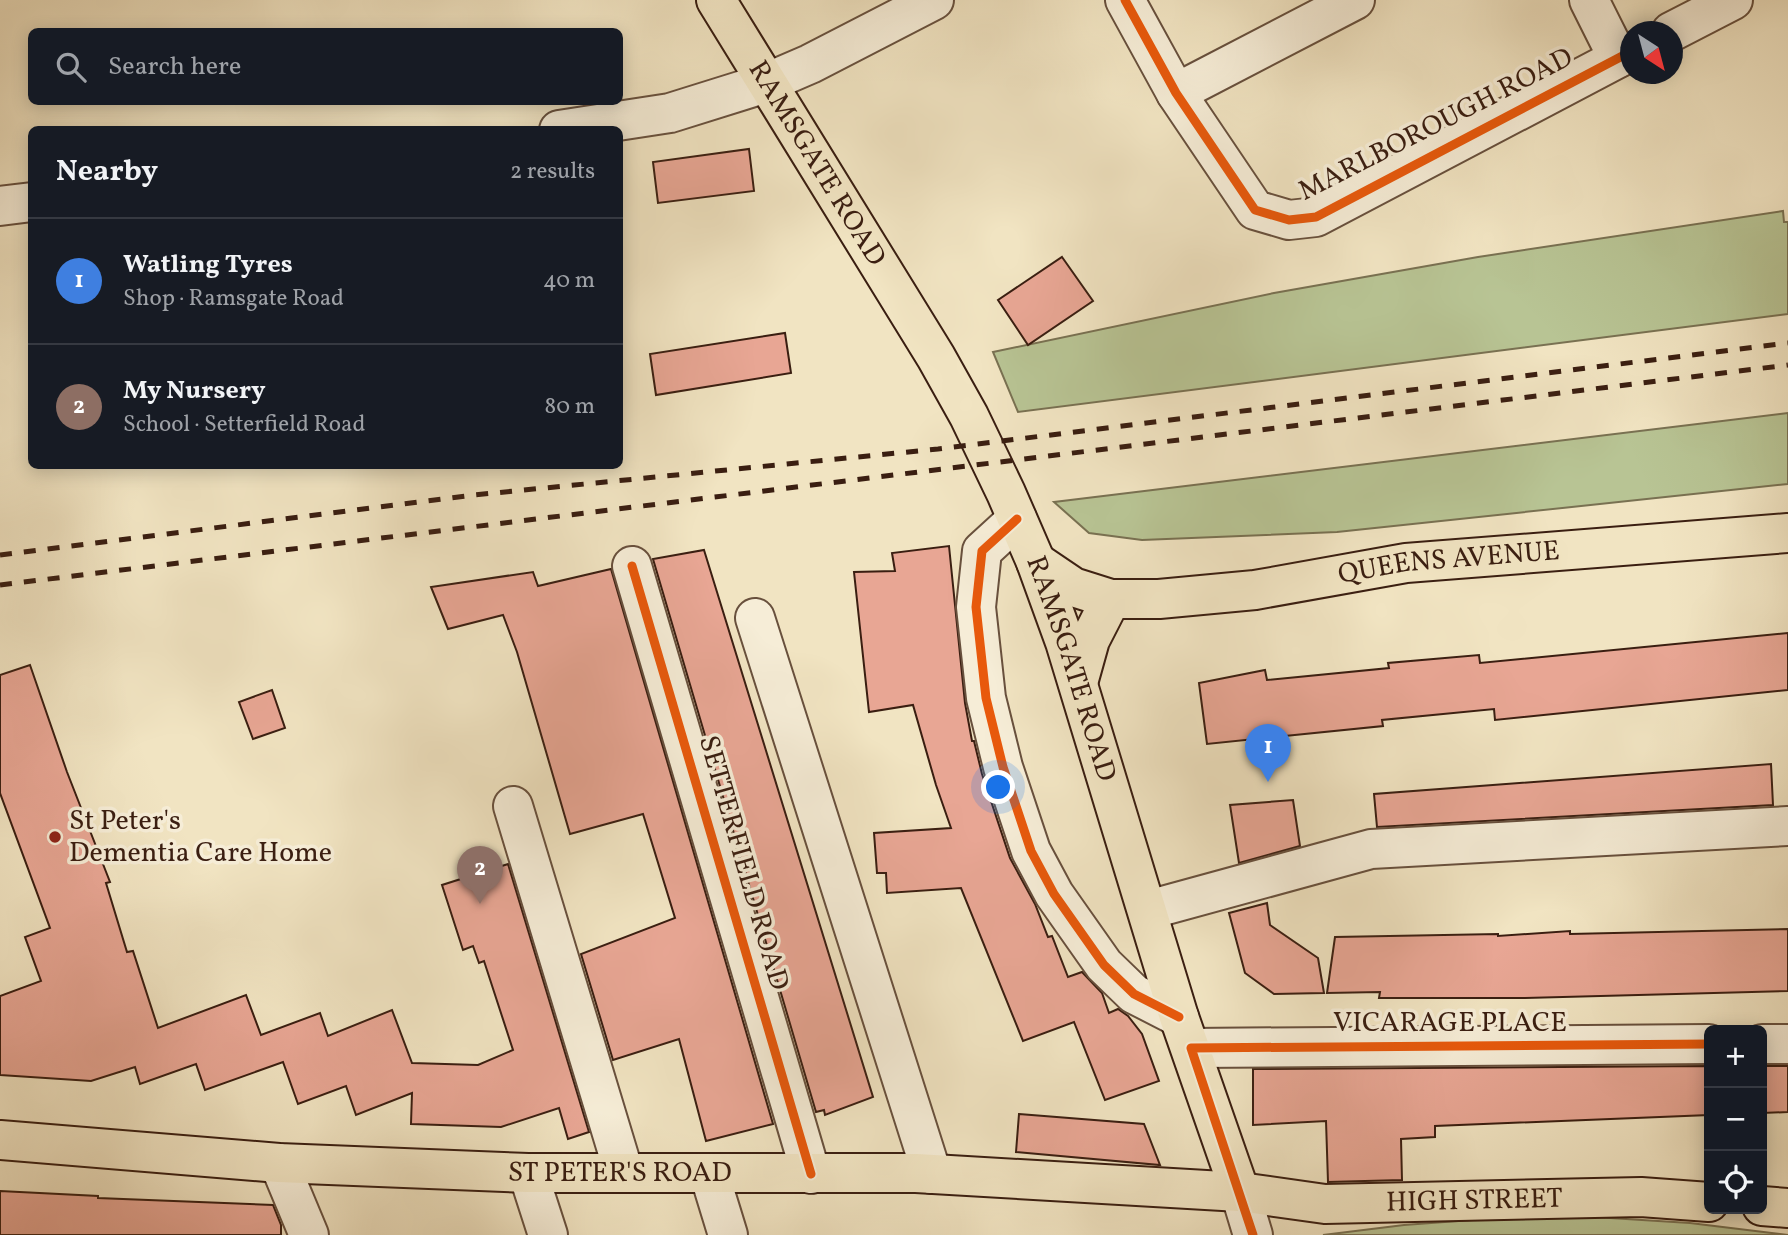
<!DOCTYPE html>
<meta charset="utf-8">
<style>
:root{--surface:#171b24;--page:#20242c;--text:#f1f3f6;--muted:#9ea1a6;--line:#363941;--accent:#db2777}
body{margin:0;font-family:Vollkorn,serif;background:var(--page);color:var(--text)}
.controls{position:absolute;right:21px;bottom:21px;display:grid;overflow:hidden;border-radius:10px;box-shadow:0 4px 18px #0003}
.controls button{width:63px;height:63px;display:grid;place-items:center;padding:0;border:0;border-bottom:2px solid var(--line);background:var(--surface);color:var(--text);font:35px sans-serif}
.compass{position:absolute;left:1620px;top:21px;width:63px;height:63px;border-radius:50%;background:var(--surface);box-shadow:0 4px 18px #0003;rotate:144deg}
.you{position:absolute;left:999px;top:788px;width:24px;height:24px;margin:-18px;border:5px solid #fff;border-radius:50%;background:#1a73e8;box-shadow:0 0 0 10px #1a73e833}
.badge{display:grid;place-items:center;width:46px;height:46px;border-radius:50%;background:var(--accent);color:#fff;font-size:23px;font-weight:700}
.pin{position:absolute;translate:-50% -58px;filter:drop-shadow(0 2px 4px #0008)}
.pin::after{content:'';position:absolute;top:37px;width:24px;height:21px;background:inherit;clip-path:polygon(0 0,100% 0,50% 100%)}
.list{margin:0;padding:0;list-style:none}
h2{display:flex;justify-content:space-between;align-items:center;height:91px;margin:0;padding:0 28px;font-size:30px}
h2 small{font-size:23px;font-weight:400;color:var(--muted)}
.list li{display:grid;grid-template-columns:46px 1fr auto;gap:21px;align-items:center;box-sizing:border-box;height:126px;padding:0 28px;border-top:2px solid var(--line)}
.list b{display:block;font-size:26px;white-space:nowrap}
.list p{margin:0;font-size:23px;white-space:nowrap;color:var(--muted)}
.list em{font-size:23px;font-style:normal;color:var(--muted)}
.icon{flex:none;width:38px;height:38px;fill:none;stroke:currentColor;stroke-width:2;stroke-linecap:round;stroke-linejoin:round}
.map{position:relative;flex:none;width:1788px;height:1235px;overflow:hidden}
.search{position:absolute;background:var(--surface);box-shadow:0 4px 18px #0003;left:28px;top:28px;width:595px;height:77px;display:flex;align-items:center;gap:18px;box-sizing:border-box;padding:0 24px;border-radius:10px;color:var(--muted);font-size:26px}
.panel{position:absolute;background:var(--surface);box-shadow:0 4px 18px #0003;left:28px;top:126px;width:595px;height:343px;border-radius:10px}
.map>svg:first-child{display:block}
.green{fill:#b8c494;stroke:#797152;stroke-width:2}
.building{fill:#e8a694;stroke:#3a1e11;stroke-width:2}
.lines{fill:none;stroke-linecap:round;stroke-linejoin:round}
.minor-casing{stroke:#68503d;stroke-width:42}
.major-casing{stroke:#3a1e11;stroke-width:42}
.minor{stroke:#f6edd7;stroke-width:38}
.major{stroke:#f1e4c2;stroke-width:38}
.rail{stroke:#3a1e11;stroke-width:5;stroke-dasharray:12 12;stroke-linecap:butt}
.cycleway-casing{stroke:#f6edd7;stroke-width:13}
.cycleway{stroke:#e8590c;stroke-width:9}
.poi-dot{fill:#8f2418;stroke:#f6edd7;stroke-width:2.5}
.labels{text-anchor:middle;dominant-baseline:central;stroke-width:7;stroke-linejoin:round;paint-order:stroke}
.street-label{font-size:28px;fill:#3a1e11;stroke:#f6edd7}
.poi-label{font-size:28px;fill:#3a1e11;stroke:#f6edd7;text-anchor:start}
</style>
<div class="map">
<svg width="1788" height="1235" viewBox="0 0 1788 1235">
<rect width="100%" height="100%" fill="#f1e4c2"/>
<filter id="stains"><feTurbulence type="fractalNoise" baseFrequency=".00286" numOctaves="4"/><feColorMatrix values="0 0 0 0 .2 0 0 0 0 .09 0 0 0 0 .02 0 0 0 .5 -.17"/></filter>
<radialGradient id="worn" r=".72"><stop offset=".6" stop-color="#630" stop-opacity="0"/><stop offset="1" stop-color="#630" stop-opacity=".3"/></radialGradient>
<g class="green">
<path d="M1783 211 1784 222H1788V314L1018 412 993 352 1274 293 1478 257Z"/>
<path d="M1788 413V484L1337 532 1142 540 1089 533 1054 502Z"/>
<path d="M1594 1217 1690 1223 1788 1235H1323L1404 1225 1499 1218Z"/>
</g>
<g class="building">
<path d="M749 149 754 191 658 203 653 162Z"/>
<path d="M1062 257 1093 301 1028 345 998 300Z"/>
<path d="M785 333 791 373 656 395 650 354Z"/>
<path d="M949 546 965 703 972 741H974L982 774 1010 858 1035 904 1048 937 1052 936 1068 977 1082 972 1102 993 1109 1013 1118 1009 1128 1016 1142 1034 1159 1081 1105 1100 1074 1022 1023 1041 961 888 887 893 886 873H877L874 833 951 828 936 785 913 705 869 712 854 572 895 571 892 553Z"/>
<path d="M704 550 873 1097 825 1115 824 1110 816 1112 653 559Z"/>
<path d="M611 569 773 1124 706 1141 679 1039 613 1060 581 954 675 918 643 814 570 834 517 652 503 615 448 629 431 587 533 572 538 586Z"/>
<path d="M1788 633V690L1495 720 1494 709 1382 720 1383 726 1207 744 1199 683 1265 670 1267 680 1389 668 1388 663 1479 655 1480 663Z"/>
<path d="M30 665 67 772 110 882 106 883 127 952 133 951 158 1028 246 995 261 1035 320 1013 328 1036 392 1010 412 1063 478 1065 513 1050 484 961 479 963 473 946 463 950 442 885 508 864 589 1132 568 1139 559 1108 501 1127 411 1124 412 1093 356 1115 346 1086 298 1104 283 1062 205 1090 196 1064 140 1084 135 1067 91 1081 0 1075V996L41 981 25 937 50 928 0 793V675Z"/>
<path d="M272 690 285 728 253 739 239 702Z"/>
<path d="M1771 764 1773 805 1377 827 1374 794Z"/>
<path d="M1293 800 1300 846 1239 863 1230 805Z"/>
<path d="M1267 903 1270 925 1318 958 1324 993 1274 994 1245 973 1229 913Z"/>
<path d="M1788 929V991L1525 998H1379L1380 992 1327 993 1335 937 1498 934V936L1570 931V934Z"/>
<path d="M1709 1066V1115L1435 1126V1137L1401 1139 1402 1180 1328 1182 1326 1121 1253 1125V1069Z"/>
<path d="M1762 1066H1788V1112L1762 1113Z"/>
<path d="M1019 1114 1144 1124 1160 1165 1016 1152Z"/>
<path d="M0 1191 98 1196V1198L273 1205 281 1225V1235H0Z"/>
</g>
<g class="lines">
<g class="minor-casing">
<g id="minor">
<path d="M1125 0 1176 93 1255 210 1289 220 1316 217 1630 52"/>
<path d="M1589 0 1618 58"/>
<path d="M1671 32 1733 0"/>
<path d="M1176 93 1355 0"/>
<path d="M559 130 670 113 766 83 810 64 934 0"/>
<path d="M0 206 32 202"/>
<path d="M1017 519 982 551 976 607 986 698 1003 767 1031 851 1054 894 1104 965 1134 994 1179 1017"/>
<path d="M632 566 811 1174"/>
<path d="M755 618 932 1174"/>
<path d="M513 806 624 1173"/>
<path d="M1148 910 1371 849 1788 826"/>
<path d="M1762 1044H1788"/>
<path d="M1191 1048 1709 1044"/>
<path d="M279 1163 309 1235"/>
<path d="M528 1173 548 1235"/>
<path d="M709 1173 728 1235"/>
<path d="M1240 1192 1253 1235"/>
</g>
</g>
<g class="major-casing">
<g id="major">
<path id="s1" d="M716 0 936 357 969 416 1006 493 1036 562 1065 642 1179 1017 1240 1192"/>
<path id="s2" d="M1036 562 1073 587 1111 599H1159L1255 590 1406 563 1788 533"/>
<path d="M1078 683 1090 640 1111 599"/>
<path id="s3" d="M0 1140 279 1163 528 1173H916L1240 1192 1325 1204 1641 1197 1709 1202"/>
<path d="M1762 1206 1788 1208"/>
</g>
</g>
<use href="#minor" class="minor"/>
<use href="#major" class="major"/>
<g class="rail">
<path d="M0 555 474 495 938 449 1788 343"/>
<path d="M0 585 1788 365"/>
</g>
<g class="cycleway-casing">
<g id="cycleway">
<path d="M1125 0 1176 93 1255 210 1289 220 1316 217 1630 52"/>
<path d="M1017 519 982 551 976 607 986 698 1003 767 1031 851 1054 894 1104 965 1134 994 1179 1017"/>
<path d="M632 566 811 1174"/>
<path d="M1253 1235 1191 1048 1709 1044"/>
</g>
</g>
<use href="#cycleway" class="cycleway"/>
</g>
<circle class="poi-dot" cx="55" cy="837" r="7"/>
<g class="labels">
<g class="street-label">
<text transform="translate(1436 125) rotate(-27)">MARLBOROUGH ROAD</text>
<text stroke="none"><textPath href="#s1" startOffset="192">RAMSGATE ROAD</textPath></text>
<text stroke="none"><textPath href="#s2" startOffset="425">QUEENS AVENUE</textPath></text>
<text stroke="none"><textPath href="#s1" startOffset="760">RAMSGATE ROAD</textPath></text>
<text transform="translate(743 863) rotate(74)">SETTERFIELD ROAD</text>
<text x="1450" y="1023">VICARAGE PLACE</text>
<text stroke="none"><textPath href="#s3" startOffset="621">ST PETER'S ROAD</textPath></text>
<text stroke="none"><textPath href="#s3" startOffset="1477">HIGH STREET</textPath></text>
</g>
<g class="poi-label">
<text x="69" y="821">St Peter's<tspan x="69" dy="32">Dementia Care Home</tspan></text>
</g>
</g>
<rect width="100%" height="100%" filter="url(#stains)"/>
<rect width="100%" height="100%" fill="url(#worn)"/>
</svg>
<div class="controls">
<button>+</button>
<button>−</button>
<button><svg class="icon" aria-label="locate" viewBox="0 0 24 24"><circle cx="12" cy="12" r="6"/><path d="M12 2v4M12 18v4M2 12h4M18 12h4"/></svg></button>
</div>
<svg class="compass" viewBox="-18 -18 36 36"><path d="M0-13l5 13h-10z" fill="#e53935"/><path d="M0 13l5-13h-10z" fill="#9ea1a6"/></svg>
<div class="you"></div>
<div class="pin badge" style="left:1268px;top:782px;background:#3f7fe0">1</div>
<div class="pin badge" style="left:480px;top:904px;background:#8d6e63">2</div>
<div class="search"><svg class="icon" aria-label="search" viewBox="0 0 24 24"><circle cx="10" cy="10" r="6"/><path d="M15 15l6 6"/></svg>Search here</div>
<section class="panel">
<h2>Nearby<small>2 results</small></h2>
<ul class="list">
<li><span class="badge" style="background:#3f7fe0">1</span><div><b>Watling Tyres</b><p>Shop · Ramsgate Road</p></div><em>40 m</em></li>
<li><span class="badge" style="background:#8d6e63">2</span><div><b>My Nursery</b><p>School · Setterfield Road</p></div><em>80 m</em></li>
</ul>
</section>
</div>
